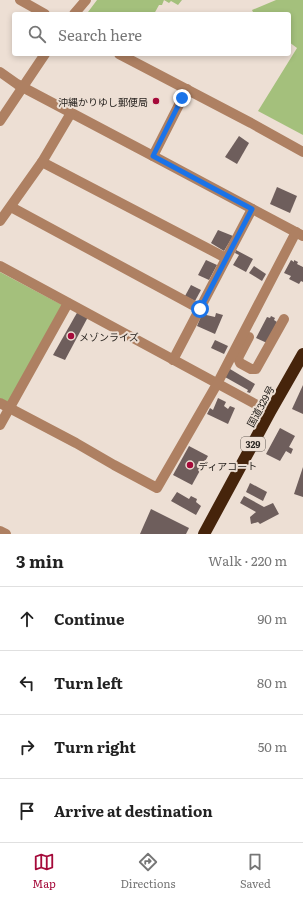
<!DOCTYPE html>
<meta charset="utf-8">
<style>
:root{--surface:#fff;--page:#f6f6f6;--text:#222;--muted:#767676;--line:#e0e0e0;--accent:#a50a3a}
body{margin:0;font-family:Literata,"Noto Sans JP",serif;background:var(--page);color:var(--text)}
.stop{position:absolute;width:12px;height:12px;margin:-9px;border:3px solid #1a73e8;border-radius:50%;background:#fff}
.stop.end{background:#1a73e8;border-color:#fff;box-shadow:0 1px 4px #0008}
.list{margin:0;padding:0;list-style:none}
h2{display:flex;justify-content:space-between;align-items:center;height:52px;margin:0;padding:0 16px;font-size:17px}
h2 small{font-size:13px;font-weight:400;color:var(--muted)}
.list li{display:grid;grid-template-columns:26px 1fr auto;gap:12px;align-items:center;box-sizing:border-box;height:64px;padding:0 16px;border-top:1px solid var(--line)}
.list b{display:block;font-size:15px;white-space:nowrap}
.list em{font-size:13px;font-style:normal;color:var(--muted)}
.icon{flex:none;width:22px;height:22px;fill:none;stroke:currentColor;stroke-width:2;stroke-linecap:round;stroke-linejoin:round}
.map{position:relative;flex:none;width:303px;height:534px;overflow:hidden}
.search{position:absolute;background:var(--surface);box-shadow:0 2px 6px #0003;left:12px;right:12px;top:12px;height:44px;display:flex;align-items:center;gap:10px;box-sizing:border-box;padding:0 14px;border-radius:4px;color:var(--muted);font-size:15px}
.sheet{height:308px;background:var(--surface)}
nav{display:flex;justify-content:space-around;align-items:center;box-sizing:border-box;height:56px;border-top:1px solid var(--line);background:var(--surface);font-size:11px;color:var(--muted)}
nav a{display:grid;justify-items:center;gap:2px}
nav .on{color:var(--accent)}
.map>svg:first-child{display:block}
.green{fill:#a4c07c}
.building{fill:#6e5e5c}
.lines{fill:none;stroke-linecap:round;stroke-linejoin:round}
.minor{stroke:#ae8062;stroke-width:10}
.highway{stroke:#46240b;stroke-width:12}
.route{stroke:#1a73e8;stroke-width:5}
.poi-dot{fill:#a50a3a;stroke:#eddfd4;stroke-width:1.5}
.labels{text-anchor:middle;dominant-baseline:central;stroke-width:4;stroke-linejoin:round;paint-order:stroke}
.shield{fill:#eddfd4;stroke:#625b55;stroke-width:1}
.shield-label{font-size:9px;font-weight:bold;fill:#27231f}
.poi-label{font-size:10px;fill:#27231f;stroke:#eddfd4;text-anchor:start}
.street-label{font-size:10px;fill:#27231f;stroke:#eddfd4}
</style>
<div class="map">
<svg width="303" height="534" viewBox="0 0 303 534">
<rect width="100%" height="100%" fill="#eddfd4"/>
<g class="green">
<path d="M97 0H182L178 5 171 1 169 3 164 0 162 5H159L154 14H88V12Z"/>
<path d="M276 0H303V135L258 111 297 48 289 42V14H254L252 10Z"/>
<path d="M0 272 62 305 8 403 0 398Z"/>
</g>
<g class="building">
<path d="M239 136 249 143 237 164 225 157Z"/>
<path d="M277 187 297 196 290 213 270 204Z"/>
<path d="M218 230 233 236 224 251 211 243Z"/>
<path d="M236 250 253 259 246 272 233 265 239 255 235 253Z"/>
<path d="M206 260 217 265 209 280 198 275Z"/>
<path d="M291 260 294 262V260L298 262 297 264 303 267V282L301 281 299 284 289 279 291 276 284 273Z"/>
<path d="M254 266 266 274 262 281 249 273Z"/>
<path d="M191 285 201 290 195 301 185 296Z"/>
<path d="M78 311 88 317 65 360 53 355Z"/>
<path d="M216 313 223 315 215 334 197 326 202 314 215 317Z"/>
<path d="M271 316 275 318 274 320 277 322 267 343 256 338 267 317 270 318Z"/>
<path d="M215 340 228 346 224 354 211 348Z"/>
<path d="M230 369 255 384 250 393 247 392 248 390 225 377Z"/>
<path d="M303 385V414L292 409Z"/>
<path d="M218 398 226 402 224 406 228 409 230 406 235 408 228 424 207 414 210 408 213 410Z"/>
<path d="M280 428 295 436 289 447 293 449 291 454 286 451 280 461 266 454Z"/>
<path d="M189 446 208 456 192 485 173 475Z"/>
<path d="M303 467V497L294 494Z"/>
<path d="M250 483 267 492 263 501 246 492Z"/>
<path d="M177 492 189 499 191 496 197 499 196 502 201 506 196 515 171 501Z"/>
<path d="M244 496 264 507 273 503 279 514 260 524 258 522 251 524 250 517 256 512 240 503Z"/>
<path d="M151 509 189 528 186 534H140Z"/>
</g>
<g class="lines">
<g class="minor">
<path d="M20 0 45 14"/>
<path d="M74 14 86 0"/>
<path d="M119 54 251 123 303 152"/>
<path d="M0 72 17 84 28 90 153 156 303 236"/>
<path d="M0 121 45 54"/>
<path d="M153 156 187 89"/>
<path d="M42 162 226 258"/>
<path d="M11 207 200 309"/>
<path d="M0 221 42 162 71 113"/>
<path d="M0 266 270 412"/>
<path d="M249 337 238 358 240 363 251 369H256L284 319"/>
<path d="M173 360 252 209"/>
<path d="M0 403 76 443 114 465 157 488 217 384 296 232"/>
<path d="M0 425 68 303"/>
<path d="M0 531 6 534"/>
</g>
<path class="highway" d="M204 534 270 412 303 354"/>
</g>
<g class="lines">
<path class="route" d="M182 98 153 156 252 209 200 309"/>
</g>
<g class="poi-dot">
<circle cx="156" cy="101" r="4"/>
<circle cx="71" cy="336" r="4"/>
<circle cx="190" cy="465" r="4"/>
</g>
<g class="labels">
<rect class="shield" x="241" y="437" width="24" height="14" rx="3"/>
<g class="shield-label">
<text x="253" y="444">329</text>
</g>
<g class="poi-label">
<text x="148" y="101" text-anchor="end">沖縄かりゆし郵便局</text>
<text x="79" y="336">メゾンライズ</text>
<text x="198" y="465">ディアコート</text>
</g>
<g class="street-label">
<text transform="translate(260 406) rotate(-61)">国道329号</text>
</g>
</g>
</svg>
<div class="stop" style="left:200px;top:309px"></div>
<div class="stop end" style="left:182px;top:98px"></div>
<div class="search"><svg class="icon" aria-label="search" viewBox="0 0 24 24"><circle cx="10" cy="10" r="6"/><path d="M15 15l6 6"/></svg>Search here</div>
</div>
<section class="sheet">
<h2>3 min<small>Walk · 220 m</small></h2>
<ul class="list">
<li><svg class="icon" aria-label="ahead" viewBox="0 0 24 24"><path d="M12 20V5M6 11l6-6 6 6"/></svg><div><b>Continue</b></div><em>90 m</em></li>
<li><svg class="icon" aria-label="left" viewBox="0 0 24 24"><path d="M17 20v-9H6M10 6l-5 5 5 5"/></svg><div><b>Turn left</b></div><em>80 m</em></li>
<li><svg class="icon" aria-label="right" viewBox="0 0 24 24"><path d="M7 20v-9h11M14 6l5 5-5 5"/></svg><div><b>Turn right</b></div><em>50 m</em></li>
<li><svg class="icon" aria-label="arrive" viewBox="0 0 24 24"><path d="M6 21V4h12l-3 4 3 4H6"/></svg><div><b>Arrive at destination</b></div></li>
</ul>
</section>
<nav>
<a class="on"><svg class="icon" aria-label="map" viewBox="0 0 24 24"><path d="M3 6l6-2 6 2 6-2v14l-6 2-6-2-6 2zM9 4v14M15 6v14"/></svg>Map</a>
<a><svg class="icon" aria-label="directions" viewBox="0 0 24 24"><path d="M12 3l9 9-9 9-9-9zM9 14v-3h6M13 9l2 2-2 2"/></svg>Directions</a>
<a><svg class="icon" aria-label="saved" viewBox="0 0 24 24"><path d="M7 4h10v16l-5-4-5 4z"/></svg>Saved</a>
</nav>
